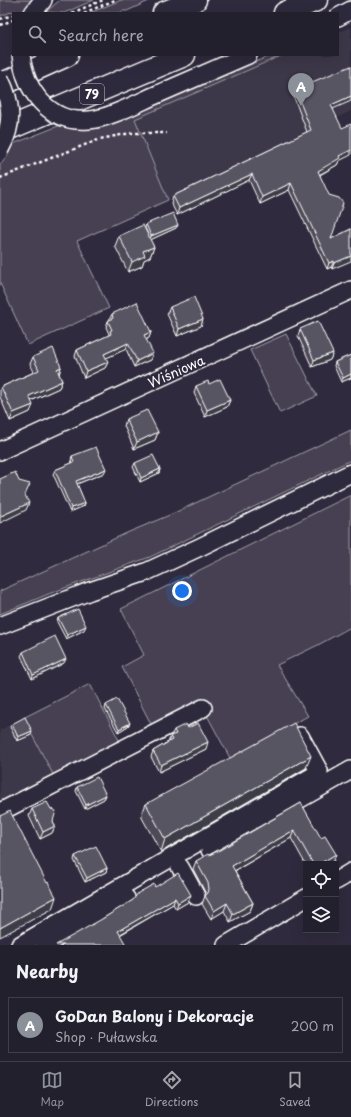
<!DOCTYPE html>
<meta charset="utf-8">
<style>
:root{--surface:#23202e;--page:#2f2d3a;--text:#f1f3f6;--muted:#a3a3aa;--line:#403e4a;--accent:#8c9099}
body{margin:0;font-family:"Playpen Sans",sans-serif;background:var(--page);color:var(--text)}
.controls{position:absolute;right:12px;bottom:12px;display:grid;overflow:hidden;border-radius:0px;box-shadow:0 4px 16px #0002}
.controls button{width:36px;height:36px;display:grid;place-items:center;padding:0;border:0;border-bottom:1px solid var(--line);background:var(--surface);color:var(--text);font:20px sans-serif}
.you{position:absolute;left:182px;top:591px;width:14px;height:14px;margin:-10px;border:3px solid #fff;border-radius:50%;background:#1a73e8;box-shadow:0 0 0 6px #1a73e833}
.badge{display:grid;place-items:center;width:26px;height:26px;border-radius:50%;background:var(--accent);color:#fff;font-size:13px;font-weight:700}
.pin{position:absolute;translate:-50% -33px;filter:drop-shadow(0 1px 2px #0008)}
.pin::after{content:'';position:absolute;top:21px;width:14px;height:12px;background:inherit;clip-path:polygon(0 0,100% 0,50% 100%)}
.list{margin:0;padding:0;list-style:none}
h2{display:flex;justify-content:space-between;align-items:center;height:52px;margin:0;padding:0 16px;font-size:17px}
h2 small{font-size:13px;font-weight:400;color:var(--muted)}
.list li{display:grid;grid-template-columns:26px 1fr auto;gap:12px;align-items:center;box-sizing:border-box;height:56px;margin:0 8px 8px;padding:0 8px;border:1px solid var(--line);border-radius:0px}
.list b{display:block;font-size:15px;white-space:nowrap}
.list p{margin:0;font-size:13px;white-space:nowrap;color:var(--muted)}
.list em{font-size:13px;font-style:normal;color:var(--muted)}
.icon{flex:none;width:22px;height:22px;fill:none;stroke:currentColor;stroke-width:2;stroke-linecap:round;stroke-linejoin:round}
.map{position:relative;flex:none;width:351px;height:945px;overflow:hidden}
.search{position:absolute;background:var(--surface);box-shadow:0 4px 16px #0002;left:12px;right:12px;top:12px;height:44px;display:flex;align-items:center;gap:10px;box-sizing:border-box;padding:0 14px;border-radius:0px;color:var(--muted);font-size:15px}
.sheet{height:116px;background:var(--surface)}
nav{display:flex;justify-content:space-around;align-items:center;box-sizing:border-box;height:56px;border-top:1px solid var(--line);background:var(--surface);font-size:11px;color:var(--muted)}
nav a{display:grid;justify-items:center;gap:2px}
nav .on{color:var(--accent)}
.map>svg:first-child{display:block}
.built{fill:#3c3749}
.green{fill:#464152;stroke:#a2a0a8}
.lines{fill:none;stroke-linecap:round;stroke-linejoin:round}
.minor-casing{stroke:#fff;stroke-width:20}
.major-casing{stroke:#fff;stroke-width:25}
.path{stroke:#fff;stroke-width:2.5;stroke-dasharray:3 3;stroke-linecap:butt}
.minor{stroke:#2f2a3d;stroke-width:17}
.major{stroke:#2f2a3d;stroke-width:22}
.minor-bridge-casing{stroke:#fff;stroke-width:20;stroke-linecap:butt}
.minor-bridge{stroke:#2f2a3d;stroke-width:17}
.wall{fill:#4d4956;stroke:#fff}
.shaded-wall{fill:#3e3c46;stroke:#fff}
.building{fill:#595564;stroke:#fff}
.labels{text-anchor:middle;dominant-baseline:central;stroke-width:3.5;stroke-linejoin:round;paint-order:stroke}
.shield{fill:#2f2a3d;stroke:#c1bfc5;stroke-width:1}
.shield-label{font-size:12px;font-weight:bold;fill:#fff}
.street-label{font-size:13px;fill:#fff;stroke:#2f2a3d}
</style>
<div class="map">
<svg width="351" height="945" viewBox="0 0 351 945">
<rect width="100%" height="100%" fill="#2f2a3d"/>
<filter id="ink" filterUnits="userSpaceOnUse"><feTurbulence type="fractalNoise" baseFrequency=".025" numOctaves="2"/><feDisplacementMap in="SourceGraphic" scale="8" xChannelSelector="R" yChannelSelector="G"/><feConvolveMatrix kernelMatrix="1 2 1 2 8 2 1 2 1" color-interpolation-filters="sRGB"/></filter>
<g filter="url(#ink)">
<g class="built">
<path d="M351 27V111L168 200 135 119 283 55H338V32Z"/>
<path d="M23 718 55 778 0 806V730Z"/>
</g>
<g class="green">
<path d="M0 0H32L23 12 14 11 0 16Z"/>
<path d="M60 0H94L64 13 46 12Z"/>
<path d="M121 0H151L127 11H122L120 13H90Z"/>
<path d="M272 55H283L135 119 168 200 77 241 109 308 28 345 0 283V165L7 157 13 144 61 125 83 129 104 126Z"/>
<path d="M286 334 317 396 280 413 250 350Z"/>
<path d="M351 430V460L150 557 51 593 0 614V591L129 532 172 514Z"/>
<path d="M351 495V627L318 645 277 665 308 716 230 758 203 708 153 728 122 667 144 655 121 609Z"/>
<path d="M90 684 121 744 55 778 23 718Z"/>
</g>
<g class="lines">
<g class="minor-casing">
<g id="minor">
<path d="M33 13 43 0"/>
<path d="M338 17 351 10"/>
<path d="M158 94 248 55"/>
<path d="M0 451 351 290"/>
<path d="M0 626 90 591 146 572 200 547 351 473"/>
<path d="M0 812 203 708"/>
<path d="M210 850 351 770"/>
<path d="M180 867 196 896"/>
<path d="M336 881 351 872"/>
<path d="M20 945 318 773 319 771 300 736"/>
<path d="M45 945 126 898"/>
<path d="M226 945 306 898"/>
</g>
</g>
<g class="major-casing">
<g id="major">
<path d="M164 13 195 0"/>
<path d="M285 13 316 0"/>
<path d="M0 85 67 55"/>
<path d="M0 132 184 55"/>
</g>
</g>
<g class="path">
<path d="M72 13 103 0"/>
<path d="M84 13 115 0"/>
<path d="M0 19 13 15"/>
<path d="M0 25 13 20"/>
<path d="M0 178 100 139 131 133H167"/>
</g>
<use href="#minor" class="minor"/>
<use href="#major" class="major"/>
<g class="minor-bridge-casing">
<g id="minor-bridge">
<path d="M21 55C25 90 49 124 89 120 108 119 139 102 158 94"/>
<path d="M0 79C12 103 14 124 0 149"/>
</g>
</g>
<use href="#minor-bridge" class="minor-bridge"/>
</g>
<g class="wall">
<path d="M295 89 333 109 339 161 337 165 320 175 331 239 351 229 332 269 331 267 327 269 289 190 260 204 249 180 177 215 171 203 173 196 307 132 293 95Z"/>
<path d="M146 224 178 225 176 228 150 240 154 247 150 257 144 260 142 266 128 272 115 246 119 236 148 234 145 228Z"/>
<path d="M170 307 203 319 201 326 177 336 167 314Z"/>
<path d="M112 314 151 332 149 338 146 340 150 360 134 367 126 349 106 358 108 362 105 368 84 378 75 356 77 350 109 335V334L106 327 108 321 109 320Z"/>
<path d="M300 329 333 353 330 360 312 367 298 336Z"/>
<path d="M351 355V378L341 382 334 366 335 362Z"/>
<path d="M33 357 61 367 59 374 62 381 59 388 31 401 30 412 10 421 0 397V389L1 387 34 372 30 364Z"/>
<path d="M209 384 230 400 227 407 205 417 194 393 196 386Z"/>
<path d="M126 419 158 432 155 440 134 449 124 426Z"/>
<path d="M72 456 104 473 77 484 85 503 84 506 70 512 53 474 55 470 72 463 71 460Z"/>
<path d="M135 463 160 469 159 473 140 482 133 467Z"/>
<path d="M58 618 84 630 66 639 57 622Z"/>
<path d="M23 652 64 663 32 679 21 656Z"/>
<path d="M106 705 130 723 128 726 118 732 105 709Z"/>
<path d="M12 724 31 735 17 741 10 727Z"/>
<path d="M188 728 206 749 159 772 151 757 153 751 168 742 174 730Z"/>
<path d="M306 768 161 852 141 816 146 804Z"/>
<path d="M77 787 106 795 104 799 85 809 76 791Z"/>
<path d="M301 803 333 863 330 864H306V865L291 838 235 871 253 903 250 911 230 922 224 911 211 919 202 904 205 896 206 895 205 892 193 869 196 861 209 855Z"/>
<path d="M32 809 53 821 55 826 52 833 40 839 29 816Z"/>
<path d="M75 856 107 868 106 872 85 882 74 860Z"/>
<path d="M155 887 188 902 176 909 173 904 120 935 102 919Z"/>
</g>
<g class="shaded-wall">
<path d="M351 96V101L328 111 331 105Z"/>
<path d="M351 150V155L339 161 337 165 315 177 318 171 339 156Z"/>
<path d="M252 174 249 180 177 215 179 208Z"/>
<path d="M291 183 289 190 260 204 262 197Z"/>
<path d="M178 225 176 228 150 240 151 236Z"/>
<path d="M154 247 150 257 144 260 142 266 128 272 132 262 143 251Z"/>
<path d="M351 256V261L332 269 334 263Z"/>
<path d="M334 261 331 267 327 269 329 263Z"/>
<path d="M203 319 201 326 177 336 179 329Z"/>
<path d="M151 332 149 338 142 342 144 335Z"/>
<path d="M128 343 126 349 102 360 104 354Z"/>
<path d="M153 353 150 360 134 367 137 361Z"/>
<path d="M333 353 330 360 312 367 314 360Z"/>
<path d="M108 362 105 368 84 378 86 371Z"/>
<path d="M61 367 59 375 57 369Z"/>
<path d="M351 374V378L341 382 343 378Z"/>
<path d="M62 381 59 388 26 403 29 396Z"/>
<path d="M230 400 227 407 205 417 207 410Z"/>
<path d="M33 405 30 412 10 421 13 413Z"/>
<path d="M158 432 155 440 134 449 137 442Z"/>
<path d="M106 469 104 473 74 485 76 481Z"/>
<path d="M160 469 159 473 140 482 141 478Z"/>
<path d="M29 503 26 510 0 523V519L1 516Z"/>
<path d="M85 503 84 506 70 512 71 508Z"/>
<path d="M86 626 84 630 66 639 67 635Z"/>
<path d="M66 659 64 663 32 679 33 675Z"/>
<path d="M130 723 128 726 118 732 119 729Z"/>
<path d="M32 731 31 735 17 741 18 737Z"/>
<path d="M208 742 206 749 159 772 161 765Z"/>
<path d="M311 756 306 768 161 852 165 839Z"/>
<path d="M106 795 104 799 85 809 86 805Z"/>
<path d="M55 826 52 833 40 839 43 832Z"/>
<path d="M294 830 291 838 229 874 232 866Z"/>
<path d="M336 854 333 863 330 864H319Z"/>
<path d="M107 868 106 872 85 882 87 878Z"/>
<path d="M191 895 188 902 176 909 178 903Z"/>
<path d="M56 897 52 909 0 937V928Z"/>
<path d="M175 898 173 904 115 937 118 931Z"/>
<path d="M227 903 224 911 211 919 214 911Z"/>
<path d="M253 903 250 911 230 922 233 914Z"/>
</g>
<g class="building">
<path d="M351 66V96L331 105 342 128 351 124V150L339 156 340 158 318 171 329 195 339 198 343 203 342 207 331 239 351 229V256L334 263V261L329 263 291 183 262 197 252 174 179 208 173 196 311 130 295 89Z"/>
<path d="M173 213 178 225 151 236 146 224Z"/>
<path d="M143 225 154 247 143 251 145 256 132 262 119 236Z"/>
<path d="M194 297 203 319 179 329 170 307Z"/>
<path d="M137 302 151 332 144 335 153 353 137 361 128 343 104 354 108 362 86 371 77 350 111 334 110 331 112 330 108 321 113 318 112 314Z"/>
<path d="M318 321 333 353 314 360 300 329Z"/>
<path d="M53 348 61 367 57 369 62 381 29 396 33 405 13 413 1 387 39 370 33 357Z"/>
<path d="M351 355V374L343 378 335 362Z"/>
<path d="M220 379 230 400 207 410 196 386 208 381 209 384Z"/>
<path d="M147 410 158 432 137 442 126 419Z"/>
<path d="M96 447 106 469 76 481 85 503 71 508 55 470 74 462 72 456Z"/>
<path d="M153 455 160 469 141 478 135 463Z"/>
<path d="M15 472 19 481 30 484 25 495 29 503 1 516 0 513V479Z"/>
<path d="M78 609 86 626 67 635 58 618Z"/>
<path d="M55 636 66 659 33 675 23 652Z"/>
<path d="M117 699 130 723 119 729 106 705Z"/>
<path d="M25 717 32 731 18 737 12 724Z"/>
<path d="M198 723 208 742 161 765 153 751 172 740 170 736 176 734 174 730 186 724 188 728Z"/>
<path d="M294 723 311 756 165 839 146 804Z"/>
<path d="M97 777 106 795 86 805 77 787Z"/>
<path d="M47 802 51 809 56 811 53 821 55 826 43 832 32 809Z"/>
<path d="M301 803 321 838 325 836 336 854 319 864H313L294 830 232 866 253 903 233 914 227 903 214 911 205 896 208 893 209 889 208 883 196 861 208 854 209 855 218 851Z"/>
<path d="M10 811 47 883 48 882 56 897 0 928V816Z"/>
<path d="M96 846 107 868 87 878 75 856Z"/>
<path d="M178 873 191 895 178 903 175 898 118 931 126 945H56L102 919 133 900 138 893 154 884 155 887Z"/>
</g>
</g>
<g class="labels">
<rect class="shield" x="80" y="84" width="24" height="20" rx="3"/>
<g class="shield-label">
<text x="92" y="94">79</text>
</g>
<g class="street-label">
<text transform="translate(176 371) rotate(-24)">Wiśniowa</text>
</g>
</g>
</svg>
<div class="controls">
<button><svg class="icon" aria-label="locate" viewBox="0 0 24 24"><circle cx="12" cy="12" r="6"/><path d="M12 2v4M12 18v4M2 12h4M18 12h4"/></svg></button>
<button><svg class="icon" aria-label="layers" viewBox="0 0 24 24"><path d="M12 4l9 5-9 5-9-5zM3 14l9 5 9-5"/></svg></button>
</div>
<div class="you"></div>
<div class="pin badge" style="left:301px;top:106px">A</div>
<div class="search"><svg class="icon" aria-label="search" viewBox="0 0 24 24"><circle cx="10" cy="10" r="6"/><path d="M15 15l6 6"/></svg>Search here</div>
</div>
<section class="sheet">
<h2>Nearby<small></small></h2>
<ul class="list">
<li><span class="badge">A</span><div><b>GoDan Balony i Dekoracje</b><p>Shop · Puławska</p></div><em>200 m</em></li>
</ul>
</section>
<nav>
<a class="on"><svg class="icon" aria-label="map" viewBox="0 0 24 24"><path d="M3 6l6-2 6 2 6-2v14l-6 2-6-2-6 2zM9 4v14M15 6v14"/></svg>Map</a>
<a><svg class="icon" aria-label="directions" viewBox="0 0 24 24"><path d="M12 3l9 9-9 9-9-9zM9 14v-3h6M13 9l2 2-2 2"/></svg>Directions</a>
<a><svg class="icon" aria-label="saved" viewBox="0 0 24 24"><path d="M7 4h10v16l-5-4-5 4z"/></svg>Saved</a>
</nav>
